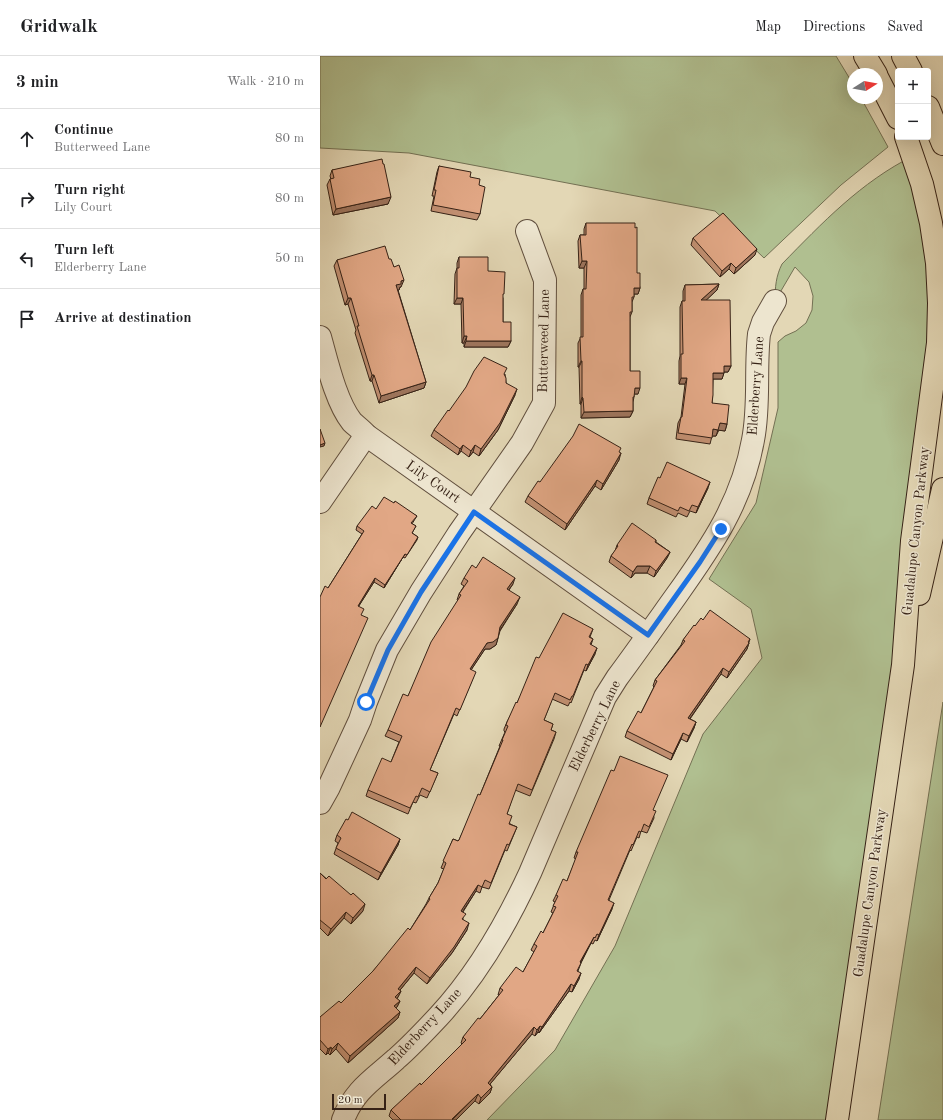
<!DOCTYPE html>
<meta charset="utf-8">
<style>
:root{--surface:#fff;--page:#f6f6f6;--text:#202124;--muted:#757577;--line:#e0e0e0}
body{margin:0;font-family:"Old Standard TT",serif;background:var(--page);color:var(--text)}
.controls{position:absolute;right:12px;top:12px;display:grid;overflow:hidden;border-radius:4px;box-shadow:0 4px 16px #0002}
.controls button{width:36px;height:36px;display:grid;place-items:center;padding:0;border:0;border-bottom:1px solid var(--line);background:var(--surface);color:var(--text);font:20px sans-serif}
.compass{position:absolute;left:527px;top:12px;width:36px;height:36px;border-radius:50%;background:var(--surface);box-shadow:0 4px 16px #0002;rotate:79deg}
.scale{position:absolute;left:12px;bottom:10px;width:54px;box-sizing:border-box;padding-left:4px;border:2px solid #362216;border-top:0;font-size:11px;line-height:14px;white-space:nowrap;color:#362216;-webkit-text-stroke:3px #ede5cf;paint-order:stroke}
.stop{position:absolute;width:12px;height:12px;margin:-9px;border:3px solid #1a73e8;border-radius:50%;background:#fff}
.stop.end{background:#1a73e8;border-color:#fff;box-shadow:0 1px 4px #0008}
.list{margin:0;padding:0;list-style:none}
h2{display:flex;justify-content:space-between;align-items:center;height:52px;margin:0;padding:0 16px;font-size:17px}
h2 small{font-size:13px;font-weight:400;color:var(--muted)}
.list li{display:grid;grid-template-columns:26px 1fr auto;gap:12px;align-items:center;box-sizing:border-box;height:60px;padding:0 16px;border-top:1px solid var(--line)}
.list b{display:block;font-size:15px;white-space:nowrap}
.list p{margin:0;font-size:13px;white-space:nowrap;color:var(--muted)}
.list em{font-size:13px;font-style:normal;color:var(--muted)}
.icon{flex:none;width:22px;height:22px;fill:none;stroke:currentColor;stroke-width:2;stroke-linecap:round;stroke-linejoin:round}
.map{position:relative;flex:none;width:623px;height:1064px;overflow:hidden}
header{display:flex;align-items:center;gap:24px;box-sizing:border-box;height:56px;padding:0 20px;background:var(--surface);border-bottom:1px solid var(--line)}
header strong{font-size:19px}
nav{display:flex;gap:22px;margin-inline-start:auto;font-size:14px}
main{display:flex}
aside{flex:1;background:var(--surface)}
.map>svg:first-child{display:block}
.green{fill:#b0bf90;stroke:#737053}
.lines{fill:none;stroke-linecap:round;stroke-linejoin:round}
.minor-casing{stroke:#614f3e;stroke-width:24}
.major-casing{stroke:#362216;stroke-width:24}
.minor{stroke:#ede5cf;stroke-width:22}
.major{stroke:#e3d7b5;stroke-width:22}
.wall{fill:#c29072;stroke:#362216}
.shaded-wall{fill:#9e755d;stroke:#362216}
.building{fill:#e1a785;stroke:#362216}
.route{stroke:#1a73e8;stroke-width:5}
.labels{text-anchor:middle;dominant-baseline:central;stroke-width:3;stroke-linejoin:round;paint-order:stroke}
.street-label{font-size:14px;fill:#362216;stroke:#ede5cf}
</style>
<header>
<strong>Gridwalk</strong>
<nav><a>Map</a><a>Directions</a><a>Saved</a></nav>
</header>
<main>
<aside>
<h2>3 min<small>Walk · 210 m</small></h2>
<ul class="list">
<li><svg class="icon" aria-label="ahead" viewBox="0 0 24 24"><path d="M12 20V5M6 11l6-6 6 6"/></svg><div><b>Continue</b><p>Butterweed Lane</p></div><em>80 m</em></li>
<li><svg class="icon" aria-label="right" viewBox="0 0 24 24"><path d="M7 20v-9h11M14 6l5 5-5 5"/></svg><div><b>Turn right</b><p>Lily Court</p></div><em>80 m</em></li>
<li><svg class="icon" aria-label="left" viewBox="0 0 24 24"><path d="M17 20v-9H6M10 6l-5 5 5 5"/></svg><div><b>Turn left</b><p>Elderberry Lane</p></div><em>50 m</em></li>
<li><svg class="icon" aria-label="arrive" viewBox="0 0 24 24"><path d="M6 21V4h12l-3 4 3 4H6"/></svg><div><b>Arrive at destination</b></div></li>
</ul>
</aside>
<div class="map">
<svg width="623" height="1064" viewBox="0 0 623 1064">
<rect width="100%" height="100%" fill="#e3d7b5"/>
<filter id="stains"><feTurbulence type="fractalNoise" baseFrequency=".005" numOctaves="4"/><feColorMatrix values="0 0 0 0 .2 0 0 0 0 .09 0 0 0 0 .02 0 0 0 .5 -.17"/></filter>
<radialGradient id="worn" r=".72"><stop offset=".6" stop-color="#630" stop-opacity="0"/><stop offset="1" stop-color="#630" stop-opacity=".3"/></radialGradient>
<g class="green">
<path d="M0 0H516L533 28V42H541L568 91 521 129 444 202 395 155 89 97 0 92Z"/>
<path d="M593 100 619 247 517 1064H167L235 994 295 890 383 678 442 602 431 553 389 523 436 447 458 352V286L465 280 476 275 486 267 492 254 493 240 489 226 475 211 455 245C455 231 456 220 462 208 502 167 541 126 593 100Z"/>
<path d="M623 646V1064H558Z"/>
</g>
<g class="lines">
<g class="minor-casing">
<g id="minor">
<path d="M0 281C7 306 16 346 32 366 36 370 42 374 46 379L328 579"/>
<path d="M0 446 46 379"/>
<path d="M0 747 9 731 40 664 46 646 67 594 101 536 139 477 202 387 224 347 225 224 207 175"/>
<path d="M23 1064C34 1034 54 1023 76 1003 91 990 105 975 119 960 157 919 186 869 210 817L285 641 297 622C317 595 336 568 356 540 391 491 422 446 433 384 440 349 435 313 439 278L443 266 455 245"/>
</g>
</g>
<g class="major-casing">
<g id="major">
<path d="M545 0 556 18"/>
<path d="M583 0 591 15"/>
<path d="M557 21 578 62"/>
<path d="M608 51 623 88"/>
<path d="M599 538 623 433"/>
<path d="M517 1064 583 609 592 485 618 287 619 247 617 207 611 167 602 128 586 81"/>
</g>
</g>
<use href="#minor" class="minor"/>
<use href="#major" class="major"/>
</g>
<g class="wall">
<path d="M63 108 68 148 13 159 7 129 10 123H11L10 120 12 114Z"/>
<path d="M119 110 150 121 159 129 160 158 157 164 111 155 114 140H112L117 116Z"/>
<path d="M266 167 317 217 320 232 318 238H314V241L312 246V256L310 261V315L318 338H314V341L313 346V355L310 361 261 362V348H260L259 311H258V287L261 281V239L263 233H264V212H259L258 185 260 179H264V173Z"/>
<path d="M373 182 435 199 414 218 409 213 400 221 371 189Z"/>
<path d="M139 201 168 215 183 242V266L191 285 188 291H144V287H142L141 248H134L135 218 137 212V207Z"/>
<path d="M69 203 74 211 81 231H80L79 234H78L106 326 104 332 59 347 52 325H50L35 277 36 274 28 248 25 249 14 210 17 204Z"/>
<path d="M399 228 397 234 386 244 411 310 408 316H404L402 323H393L392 347 407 368 405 375 399 374 396 380H392L390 388 356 383 358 367 361 361 365 328H359V305L360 300V251L362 245H363V235L365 229Z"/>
<path d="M185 318 186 327 195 339 178 374 159 400 153 396 149 401 141 395 138 399 111 380 114 374 129 355Z"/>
<path d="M299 397V404L281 434 275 430 245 474 205 446 208 440 220 426Z"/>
<path d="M340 422 388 432 376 457 370 455 367 461 358 457 356 461 327 448 329 442Z"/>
<path d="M74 447 97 460 95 463 92 468 96 470 92 477 98 481 97 484 85 502 83 501 64 532 54 526 38 551 8 532 42 478 36 474 37 470 56 453Z"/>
<path d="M336 484V486L350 496 347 502 334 521 327 517H315L311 522 289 506 291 500 295 495 297 489Z"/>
<path d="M156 512 193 528 189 534 197 548 180 575 176 589 170 593H165L151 614 153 622 137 660 134 658 110 714 118 717 107 742 100 739 96 747 93 746 88 758 46 740 48 734 71 706 79 686 65 680 68 674 88 640 138 545 137 544 139 538 144 530 141 528 144 522Z"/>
<path d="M383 564 430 583 427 593 407 622 401 618 370 663 376 666 374 672 367 686 361 683 351 704 305 681 307 675 321 657 334 631 333 630 335 624 361 589 363 584 375 570Z"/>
<path d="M273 573 270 581 273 583 271 589 275 598 266 615 264 614 251 647 250 646 248 650 232 643 224 664 233 668 231 674 236 676 234 683 210 740 195 734 187 758 190 768 197 771 187 795 185 794 169 833 162 831 160 837 156 835 143 856V864L147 874 132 897 107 928 94 917 80 934 81 935 77 943 80 945 77 951 76 952 80 956 78 962 28 1007 16 993 10 999 8 997 6 999 0 993V961L21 947 53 915 90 874 106 848 109 842 118 827 124 813 121 812 133 783 138 785 139 784 160 739 180 690H179L185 676 184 675V673L187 666 197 647 219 602Z"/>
<path d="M333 754 334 762 327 777 321 775 319 782 317 781 311 795 310 794 289 844 292 853 277 885 275 884 273 888 271 887 261 907 258 915 259 923 252 936 249 935 219 977 218 976 215 980 212 978 170 1028 172 1031 170 1037 159 1048 155 1045 136 1064H73L69 1060 71 1054 101 1029 142 988 141 987 143 981 160 963 179 939H178L180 932 203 916 214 896 211 894 214 888 223 877 233 857 231 856 235 846 233 845 236 839 247 825 256 803 254 802 256 796Z"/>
<path d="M17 779 80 783 78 789 58 824 14 798 18 787 15 785Z"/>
<path d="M0 817 43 855 31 868 24 862 8 880 0 872Z"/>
</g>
<g class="shaded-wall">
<path d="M71 141 68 148 13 159 16 153Z"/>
<path d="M437 193 435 199 414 218 416 212Z"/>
<path d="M262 205H267L264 212H259Z"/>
<path d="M411 207 409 213 400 221 402 215Z"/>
<path d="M84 224 81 231H80L79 234 74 235 76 229 81 225Z"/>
<path d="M399 228 397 234 379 251 381 244Z"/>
<path d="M314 232H320L318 238H312Z"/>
<path d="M28 242H31L28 248 25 249Z"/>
<path d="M137 242H143L141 248H134Z"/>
<path d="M144 280H147L144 287H142Z"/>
<path d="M146 285H191L188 291H144Z"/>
<path d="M261 305H262L259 311H258Z"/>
<path d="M404 310H411L408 316H401Z"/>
<path d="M393 317H404L402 323H391Z"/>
<path d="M52 319H54L52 325H50Z"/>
<path d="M361 322H367L365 328H359Z"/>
<path d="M106 326 104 332 59 347 61 340Z"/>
<path d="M315 332H320L318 338H312Z"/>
<path d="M197 333 195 339 178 374 159 400 161 393Z"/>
<path d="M262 341 263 342 261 348H260Z"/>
<path d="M313 355 310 361 261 362 264 356Z"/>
<path d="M400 367 407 368 405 375 397 374Z"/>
<path d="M393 373 398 374 396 380H391Z"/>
<path d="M5 387 4 390 0 391V389Z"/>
<path d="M143 389 141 395 138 399 140 393Z"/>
<path d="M155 389 153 396 149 401 151 395Z"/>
<path d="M301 397 299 404 281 434 283 428Z"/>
<path d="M277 424 275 430 245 474 247 468Z"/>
<path d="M390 426 388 432 376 457 378 451Z"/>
<path d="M350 496 347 502 334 521 336 515Z"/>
<path d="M85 498 83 501 64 532 65 529Z"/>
<path d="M317 510H330L327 517H315L311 522 313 516Z"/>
<path d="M55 522 54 526 37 553 38 550Z"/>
<path d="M195 522 193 528 185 539 187 533Z"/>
<path d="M200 541 197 548 178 577 180 571Z"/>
<path d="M178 582 176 589 170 593H165L147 620 150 613 167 587Z"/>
<path d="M429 587 427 593 407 622 409 616Z"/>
<path d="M277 592 275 598 266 615 268 609Z"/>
<path d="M403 612 401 618 366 668 368 662Z"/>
<path d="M376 666 374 672 367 686 369 680Z"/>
<path d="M363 677 361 683 351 704 353 698Z"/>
<path d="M80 783 78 789 58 824 61 817Z"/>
<path d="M158 829 156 835 139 861 141 855Z"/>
<path d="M294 847 292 853 277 885 279 879Z"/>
<path d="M45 848 43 855 31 868 33 862Z"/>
<path d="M26 856 24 862 8 880 11 873Z"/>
<path d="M149 867 147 874 132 897 107 928 110 922Z"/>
<path d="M274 881 271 887 258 912 260 906Z"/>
<path d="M96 911 94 917 76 939 78 933Z"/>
<path d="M261 917 259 923 252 936 254 930Z"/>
<path d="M251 928 249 935 219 977 222 971Z"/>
<path d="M81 935 78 941 73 947 75 941Z"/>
<path d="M80 945 77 951 72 957 74 950Z"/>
<path d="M80 956 78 962 28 1007 30 1000Z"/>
<path d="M220 970 218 976 215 980 217 974Z"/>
<path d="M214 971 212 978 166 1033 168 1027Z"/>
<path d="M18 987 16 993 10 999 12 993Z"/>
<path d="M11 991 8 997 6 999 8 993Z"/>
<path d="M172 1031 170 1037 159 1048 161 1042Z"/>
<path d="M158 1038 155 1045 136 1064H132Z"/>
</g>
<g class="building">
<path d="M62 103 63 108H64L71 141 16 153 10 123 14 122 12 114Z"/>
<path d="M119 110 151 116 150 121 160 123 159 129 165 131 160 158 113 149 116 134H114Z"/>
<path d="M403 157 437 193 416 212 411 207 402 215 373 182Z"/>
<path d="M266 167H315V172L317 171V217H320V232H314V241H312V256H310V315H320V332H315L314 341H313V355L264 356 263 342 262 341V305H261L260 281H263V233H266L267 205H262L260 179H266Z"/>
<path d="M65 190 69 203H71L74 211 79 209 84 224 81 225V228L76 229 106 326 61 340 54 319H52L37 270H39L31 242H28L17 204Z"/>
<path d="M139 201H168V215L185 216 184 238H183V266H191V285H146L147 280H144L143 242H137V212H139Z"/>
<path d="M399 228 381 244H410L411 310H404V317H393V339L392 347 409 349 407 368 400 367 398 374 393 373 392 382 358 377 361 361H362L367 322H361V298H363L362 245H365V229Z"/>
<path d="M164 301 187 312 184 318 186 322V327L197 333 180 367 161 393 155 389 151 395 143 389 140 393 114 374 128 354 129 355 146 331 154 315Z"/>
<path d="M259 368 301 392 299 396 301 397 283 428 277 424 247 468 208 440 218 425 220 426 253 380Z"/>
<path d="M0 373 5 387 0 389Z"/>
<path d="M347 406 390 426 378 451 372 449 369 455 360 451 358 455 329 442 338 421 340 422Z"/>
<path d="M64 441 74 447 75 445 97 460 91 467 96 470 92 477 98 481 87 499 85 498 65 529 55 522 38 550 44 553 41 559 48 562 0 671V541L5 530 8 532 44 475 37 470 52 450 56 453Z"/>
<path d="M312 467 336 484 335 486 350 496 336 515 330 510H317L313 516 291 500 298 490 297 489Z"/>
<path d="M163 501 195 522 187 533 200 541 180 571 178 582 173 586 167 587 150 613 156 616 140 654 136 652 110 714 118 717 110 736 102 732 98 741 96 740 90 752 48 734 62 702 71 706 82 680 68 674 83 638 88 640 111 586 141 539 139 538 148 525 144 522 152 509 156 512Z"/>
<path d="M390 554 430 583 428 586 429 587 409 616 403 612 368 662 376 666 369 680 363 677 353 698 307 675 318 655 321 657 337 625 335 624 365 585 363 584 374 569 375 570 381 562 383 564Z"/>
<path d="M243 557 273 573 269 581 273 583 270 588 277 592 268 609 266 608 253 640H252L250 644 235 637 224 664 233 668 231 674 236 676 212 734 198 728 187 758 192 760 189 768 197 771 189 789 187 788 171 827 165 824 162 831 158 829 141 855 146 858 142 863 149 867 134 891 110 922 96 911 78 933 81 935 75 941 80 945 74 950 80 956 30 1000 18 987 12 993 11 991 8 993 0 984V961L19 945 21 947 53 915 88 872 90 874 110 843 109 842 118 827 126 807 123 805 133 783 138 785 139 784 156 743 158 738 160 739 183 684H182L188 670 186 669 187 666 196 646 197 647 216 601 219 602Z"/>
<path d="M300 700 348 719 333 754 336 755 329 771 324 768 321 776 319 775 313 789 312 788 288 844 294 847 279 879 277 878 275 882 274 881 260 906 261 907 257 915 261 917 254 930 251 928 222 971 220 970 217 974 214 971 168 1027 172 1031 161 1042 158 1038 132 1063 133 1064H81L71 1054 100 1027 101 1029 146 984 143 981 158 962 160 963 183 934 180 932 196 911 203 916 217 890 214 888 221 875 223 877 236 851 233 850 238 840 236 839 243 823 247 825 258 796H256L291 714 294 715Z"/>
<path d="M32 756 80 783 61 817 16 792 21 782 17 779 26 763 28 764Z"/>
<path d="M0 817 6 823 9 820 31 839 33 837 45 848 33 862 26 856 11 873 0 864Z"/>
</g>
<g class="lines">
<path class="route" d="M46 646 68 594 101 536 154 456 328 579 380 506 401 473"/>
</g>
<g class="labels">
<g class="street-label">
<text transform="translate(224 285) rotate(-89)">Butterweed Lane</text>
<text transform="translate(436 330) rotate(-86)">Elderberry Lane</text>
<text transform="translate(113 426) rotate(35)">Lily Court</text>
<text transform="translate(596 475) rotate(-84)">Guadalupe Canyon Parkway</text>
<text transform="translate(275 670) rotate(-64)">Elderberry Lane</text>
<text transform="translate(550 837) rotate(-82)">Guadalupe Canyon Parkway</text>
<text transform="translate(105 971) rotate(-47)">Elderberry Lane</text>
</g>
</g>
<rect width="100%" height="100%" filter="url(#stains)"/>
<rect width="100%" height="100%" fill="url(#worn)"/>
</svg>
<div class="controls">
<button>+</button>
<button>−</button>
</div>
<svg class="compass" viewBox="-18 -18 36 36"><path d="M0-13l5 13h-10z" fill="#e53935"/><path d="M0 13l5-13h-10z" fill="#757577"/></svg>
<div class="scale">20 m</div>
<div class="stop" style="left:46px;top:646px"></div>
<div class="stop end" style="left:401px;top:473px"></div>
</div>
</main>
